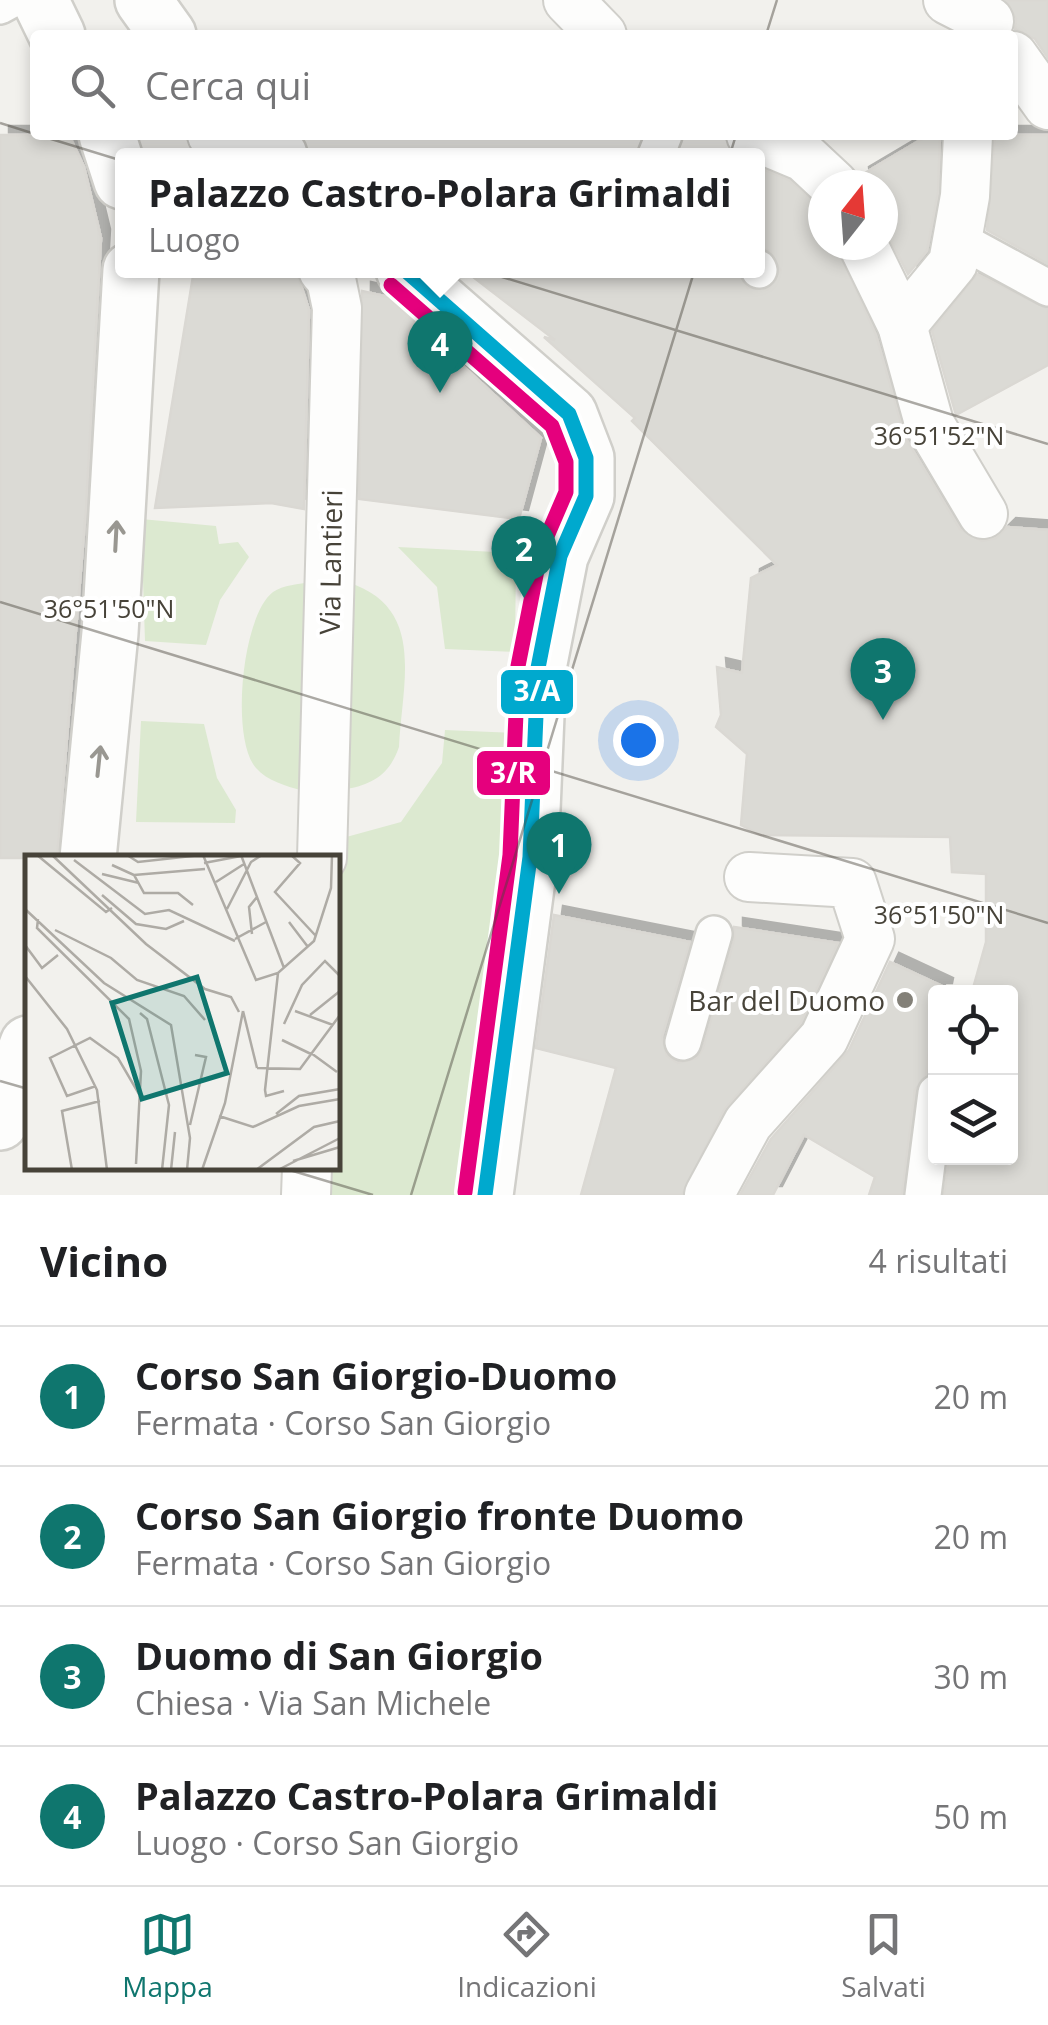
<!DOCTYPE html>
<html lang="it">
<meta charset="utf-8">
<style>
:root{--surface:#fff;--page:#f2f2f2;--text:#202124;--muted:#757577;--line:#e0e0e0;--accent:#0f766e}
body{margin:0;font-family:"Open Sans",sans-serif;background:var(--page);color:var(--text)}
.controls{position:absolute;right:30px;bottom:30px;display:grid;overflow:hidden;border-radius:10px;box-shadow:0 5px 15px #0003}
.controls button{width:90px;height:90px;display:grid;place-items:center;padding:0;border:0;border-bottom:2px solid var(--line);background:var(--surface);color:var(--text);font:50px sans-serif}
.compass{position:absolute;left:808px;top:170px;width:90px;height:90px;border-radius:50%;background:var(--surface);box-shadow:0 5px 15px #0003;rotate:17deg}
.you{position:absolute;left:638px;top:740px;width:35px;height:35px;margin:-25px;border:8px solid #fff;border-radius:50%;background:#1a73e8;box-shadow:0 0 0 15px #1a73e833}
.badge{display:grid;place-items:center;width:65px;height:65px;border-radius:50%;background:var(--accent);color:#fff;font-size:32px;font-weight:700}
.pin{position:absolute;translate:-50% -82px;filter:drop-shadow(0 2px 5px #0008)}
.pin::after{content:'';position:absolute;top:52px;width:35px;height:30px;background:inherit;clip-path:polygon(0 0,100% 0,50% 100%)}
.popup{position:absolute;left:115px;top:148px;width:650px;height:130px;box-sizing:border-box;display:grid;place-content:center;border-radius:10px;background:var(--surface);filter:drop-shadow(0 2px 8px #0005);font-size:32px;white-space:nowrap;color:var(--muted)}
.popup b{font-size:38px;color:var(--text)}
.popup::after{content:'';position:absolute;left:50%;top:100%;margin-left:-20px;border:20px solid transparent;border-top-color:var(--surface)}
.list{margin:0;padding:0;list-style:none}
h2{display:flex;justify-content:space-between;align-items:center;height:130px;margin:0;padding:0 40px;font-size:42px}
h2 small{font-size:32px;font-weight:400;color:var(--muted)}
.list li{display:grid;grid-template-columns:65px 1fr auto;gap:30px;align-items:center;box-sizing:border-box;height:140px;padding:0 40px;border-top:2px solid var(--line)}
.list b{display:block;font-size:38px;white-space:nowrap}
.list p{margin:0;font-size:32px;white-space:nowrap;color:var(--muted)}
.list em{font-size:32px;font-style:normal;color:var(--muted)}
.icon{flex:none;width:55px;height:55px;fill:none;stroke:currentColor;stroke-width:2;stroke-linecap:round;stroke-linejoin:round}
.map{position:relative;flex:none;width:1048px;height:1195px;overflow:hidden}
.search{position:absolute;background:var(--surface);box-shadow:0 5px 15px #0003;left:30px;right:30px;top:30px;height:110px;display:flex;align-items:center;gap:25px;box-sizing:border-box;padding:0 35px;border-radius:10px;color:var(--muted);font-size:38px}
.sheet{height:690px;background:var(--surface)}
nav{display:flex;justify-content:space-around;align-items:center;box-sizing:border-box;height:140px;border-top:2px solid var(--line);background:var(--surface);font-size:28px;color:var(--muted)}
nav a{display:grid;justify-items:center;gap:5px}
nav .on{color:var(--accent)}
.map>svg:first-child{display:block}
.green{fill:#dce9d0}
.building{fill:#dbdad5;stroke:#dad8d3;stroke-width:2.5;filter:url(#shadow)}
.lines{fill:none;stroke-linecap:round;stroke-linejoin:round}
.pedestrian-casing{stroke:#d0cfca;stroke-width:40}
.minor-casing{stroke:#d0cfca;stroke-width:52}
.tertiary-casing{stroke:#d0cfca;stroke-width:60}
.pedestrian{stroke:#fdfdfc;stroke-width:35}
.minor{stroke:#fdfdfc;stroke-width:48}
.tertiary{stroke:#fdfdfc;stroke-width:55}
.bus-1-casing{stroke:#fff;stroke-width:22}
.bus-2-casing{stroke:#fff;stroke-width:22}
.bus-1{stroke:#00a9ce;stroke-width:15}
.bus-2{stroke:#e5007d;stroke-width:15}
.oneway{stroke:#999791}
.ticks{fill:none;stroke:#474339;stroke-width:2.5;stroke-opacity:0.45}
.poi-dot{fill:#838078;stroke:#fff;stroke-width:4}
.labels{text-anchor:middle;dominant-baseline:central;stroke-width:8;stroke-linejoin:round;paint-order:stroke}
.street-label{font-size:28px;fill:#474339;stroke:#fff}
.poi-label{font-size:28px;fill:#474339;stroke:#fff;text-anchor:end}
.inset-road{fill:none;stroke:#aeaba5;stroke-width:2.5}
.view{fill:#0f766e;fill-opacity:0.15;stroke:#0f766e;stroke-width:5}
.inset-edge{fill:none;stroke:#474339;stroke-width:5}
.ticks-label{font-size:25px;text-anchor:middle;fill:#474339;stroke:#fff;stroke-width:8;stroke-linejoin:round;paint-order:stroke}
.line-badge{stroke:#fff;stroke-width:4}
.badge-label{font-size:28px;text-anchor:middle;font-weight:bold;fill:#fff}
</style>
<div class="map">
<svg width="1048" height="1195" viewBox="0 0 1048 1195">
<defs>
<filter id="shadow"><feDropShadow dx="9" dy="-9" stdDeviation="0" flood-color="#0004"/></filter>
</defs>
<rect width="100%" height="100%" fill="#f2f1ed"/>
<g class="green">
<path d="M141 519 216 526 219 544 238 542 249 557 220 600 206 645 145 641Z"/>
<path d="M398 547 516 553 515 652 445 649 437 587Z"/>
<path d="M311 582 303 791C287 786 267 781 256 768 230 739 242 615 273 592 283 585 299 584 311 582Z"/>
<path d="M347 582C427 607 402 682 399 747 389 776 371 785 342 790Z"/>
<path d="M141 721 204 724 217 778 236 810 235 823 136 822Z"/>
<path d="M445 730 514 733 510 835 458 1195H330L331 1168H338L339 839 401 822 442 763Z"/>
</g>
<g class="building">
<path d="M1006 0H1048V58L1035 39 1015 29 1016 19Z"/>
<path d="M0 135H69L84 167 101 238 86 509 57 858H0Z"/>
<path d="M929 135H940L938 193 927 251 908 274 883 227V185H861L860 176Z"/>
<path d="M995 135H1048V264L987 230Z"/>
<path d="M758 167 789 180 823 209V245H836L876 335 905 437 960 529 982 541 996 538 1007 527 1048 530V1195H944L949 1158H1010V992H972L986 942V874L952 872 950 837 761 835 741 825 747 754 716 727 721 715 717 667 742 673 751 578 777 565 632 421 635 418 544 337 555 340 464 270H737L748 288 768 289 780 270 770 251 758 247Z"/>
<path d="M194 270H296L309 310 304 509 271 503 155 508Z"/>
<path d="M977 274 1048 309V365L956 415 932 331Z"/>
<path d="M362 291 388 297 541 438 519 519 359 499Z"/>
<path d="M554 915 690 942 662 1037 667 1056 678 1063 697 1058 703 1048 734 940V927L838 943 801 1023 724 1110 682 1195H581L616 1068 536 1048Z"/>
<path d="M890 962 944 987 943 992H936L926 1075 915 1090 902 1195H869L875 1177 804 1135 773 1195H740L771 1139 849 1050Z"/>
</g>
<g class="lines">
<g class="pedestrian-casing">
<g id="pedestrian">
<path d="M0 6 11 0"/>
<path d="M656 155 664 135"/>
<path d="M960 240 1048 288"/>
<path d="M758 268 759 270"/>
<path d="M683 1042 714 934"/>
<path d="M923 1195 936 1093"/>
</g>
</g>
<g class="minor-casing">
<g id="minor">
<path d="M568 0 602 35"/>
<path d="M948 0 989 21"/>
<path d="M1013 56 1048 105"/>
<path d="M212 135 226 155"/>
<path d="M751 135 804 157 834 185"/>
<path d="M863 245 902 325 929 423 983 514"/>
<path d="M902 325 953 263 965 196 968 135"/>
<path d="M322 858 337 308 331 279 323 270"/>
<path d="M306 1195 307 1168"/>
<path d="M709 1195 748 1123 824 1038 870 939 852 883 749 877"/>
</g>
</g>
<g class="tertiary-casing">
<g id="tertiary">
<path d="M40 0 57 35"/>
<path d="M143 0 168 35"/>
<path d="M107 135 122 181"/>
<path d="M257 135 279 155"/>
<path d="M404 270 569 414 586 458V496L560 556 538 668 530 857 485 1195"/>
<path d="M88 858 110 633 131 270"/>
<path d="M0 1122 28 1044"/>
</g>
</g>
<use href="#pedestrian" class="pedestrian"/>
<use href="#minor" class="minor"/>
<use href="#tertiary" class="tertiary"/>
<g class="bus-1-casing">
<path id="bus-1" d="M405 270 569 414 586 458V496L560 556 538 668 530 857 485 1195"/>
</g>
<g class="bus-2-casing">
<path id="bus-2" d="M391 285 552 426 566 462V492L541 550 518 666 510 855 465 1192"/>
</g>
<use href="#bus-1" class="bus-1"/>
<use href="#bus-2" class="bus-2"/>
</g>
<defs><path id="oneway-shaft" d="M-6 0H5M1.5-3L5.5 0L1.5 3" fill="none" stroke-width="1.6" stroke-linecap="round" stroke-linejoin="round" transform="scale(2.5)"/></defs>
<g class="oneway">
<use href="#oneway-shaft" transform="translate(116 536) rotate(-87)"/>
<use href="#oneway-shaft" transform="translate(99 761) rotate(-84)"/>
</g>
<path class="ticks" d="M766 35 777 0M0 123 35 134M38 135 1048 444M0 602 1048 923M0 1081 28 1089M283 1168 373 1195M411 1195 736 135"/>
<circle class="poi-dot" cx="905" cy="1000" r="10"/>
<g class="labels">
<g class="street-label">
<text transform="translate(330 562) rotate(-89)">Via Lantieri</text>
</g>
<g class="poi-label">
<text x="885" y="1000">Bar del Duomo</text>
</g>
</g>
<g transform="translate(25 855)">
<rect width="315" height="315" fill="#f2f1ed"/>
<path class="inset-road" d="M12 0 81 57 87 53M27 0 121 89 180 134 206 142 214 157M102 0 113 7 176 0M178 0 231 125 253 118 289 86 306 33 307 0M216 0 259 113M266 0 275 8 250 37 290 80M49 5 120 59 144 55 210 86M179 8 216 1M87 10 109 20 119 38H153L168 50M77 19 114 28M109 20 180 14M191 27 219 9M77 40 111 69 141 74 159 66M0 54 79 128 146 170 165 283 162 315M202 54 226 7 237 0M13 64 12 73 104 164 116 216 111 309M264 67 283 92M30 75 86 103 112 125 159 141 180 165M227 79 224 52 232 42M210 84 241 67M0 90 17 113 33 100M253 118 240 235 241 241 259 236M0 121 42 174 72 235 82 315M218 156 232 213M270 156 308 170M115 158 122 164 144 250 137 315M285 160 315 136M259 169 277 130 300 106 315 121M257 185 286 199M286 198 312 217M232 213 275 214 315 160M71 231 42 241 25 203 65 183 93 203 114 239M251 259 274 241 315 234M194 261 228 272 274 251 315 244M165 270 181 202 170 200M268 306 315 292M47 315 37 256 75 246M146 315 150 277M177 315 200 248 218 156M231 315 289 272 315 266M253 315 315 283"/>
<path class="view" d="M172 122 202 218 117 244 87 148Z"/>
<rect width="315" height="315" class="inset-edge"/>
</g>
<g class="ticks-label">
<text x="939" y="445">36°51'52"N</text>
<text x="109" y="618">36°51'50"N</text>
<text x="939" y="924">36°51'50"N</text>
</g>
<g class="line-badge">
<rect x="499" y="668" width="76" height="48" rx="10" fill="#00a9ce"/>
<rect x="475" y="749" width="77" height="48" rx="10" fill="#e5007d"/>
</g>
<g class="badge-label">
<text x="537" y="701">3/A</text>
<text x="513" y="783">3/R</text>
</g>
</svg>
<div class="controls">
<button><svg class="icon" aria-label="locate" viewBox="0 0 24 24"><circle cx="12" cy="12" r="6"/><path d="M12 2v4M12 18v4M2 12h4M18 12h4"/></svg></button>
<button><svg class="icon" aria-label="layers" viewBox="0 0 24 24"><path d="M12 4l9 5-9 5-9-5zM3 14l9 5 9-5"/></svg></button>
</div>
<svg class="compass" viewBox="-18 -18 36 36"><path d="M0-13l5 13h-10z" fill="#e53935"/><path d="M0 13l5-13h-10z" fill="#757577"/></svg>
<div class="you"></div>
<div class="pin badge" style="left:559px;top:894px">1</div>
<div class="pin badge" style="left:524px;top:598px">2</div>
<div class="pin badge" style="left:883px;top:720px">3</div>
<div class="pin badge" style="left:440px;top:393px">4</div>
<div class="popup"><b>Palazzo Castro-Polara Grimaldi</b>Luogo</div>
<div class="search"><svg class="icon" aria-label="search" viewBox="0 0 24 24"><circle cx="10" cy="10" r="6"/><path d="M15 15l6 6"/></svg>Cerca qui</div>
</div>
<section class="sheet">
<h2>Vicino<small>4 risultati</small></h2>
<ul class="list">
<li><span class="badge">1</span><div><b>Corso San Giorgio-Duomo</b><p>Fermata · Corso San Giorgio</p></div><em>20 m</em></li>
<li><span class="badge">2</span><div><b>Corso San Giorgio fronte Duomo</b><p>Fermata · Corso San Giorgio</p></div><em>20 m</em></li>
<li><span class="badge">3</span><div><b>Duomo di San Giorgio</b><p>Chiesa · Via San Michele</p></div><em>30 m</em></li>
<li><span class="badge">4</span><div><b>Palazzo Castro-Polara Grimaldi</b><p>Luogo · Corso San Giorgio</p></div><em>50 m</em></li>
</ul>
</section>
<nav>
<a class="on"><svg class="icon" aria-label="map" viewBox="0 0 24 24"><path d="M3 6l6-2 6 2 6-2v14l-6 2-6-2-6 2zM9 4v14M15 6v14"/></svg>Mappa</a>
<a><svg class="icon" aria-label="directions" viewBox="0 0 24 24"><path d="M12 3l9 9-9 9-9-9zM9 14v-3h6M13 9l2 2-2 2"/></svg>Indicazioni</a>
<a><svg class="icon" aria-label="saved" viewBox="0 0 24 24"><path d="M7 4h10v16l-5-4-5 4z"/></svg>Salvati</a>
</nav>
